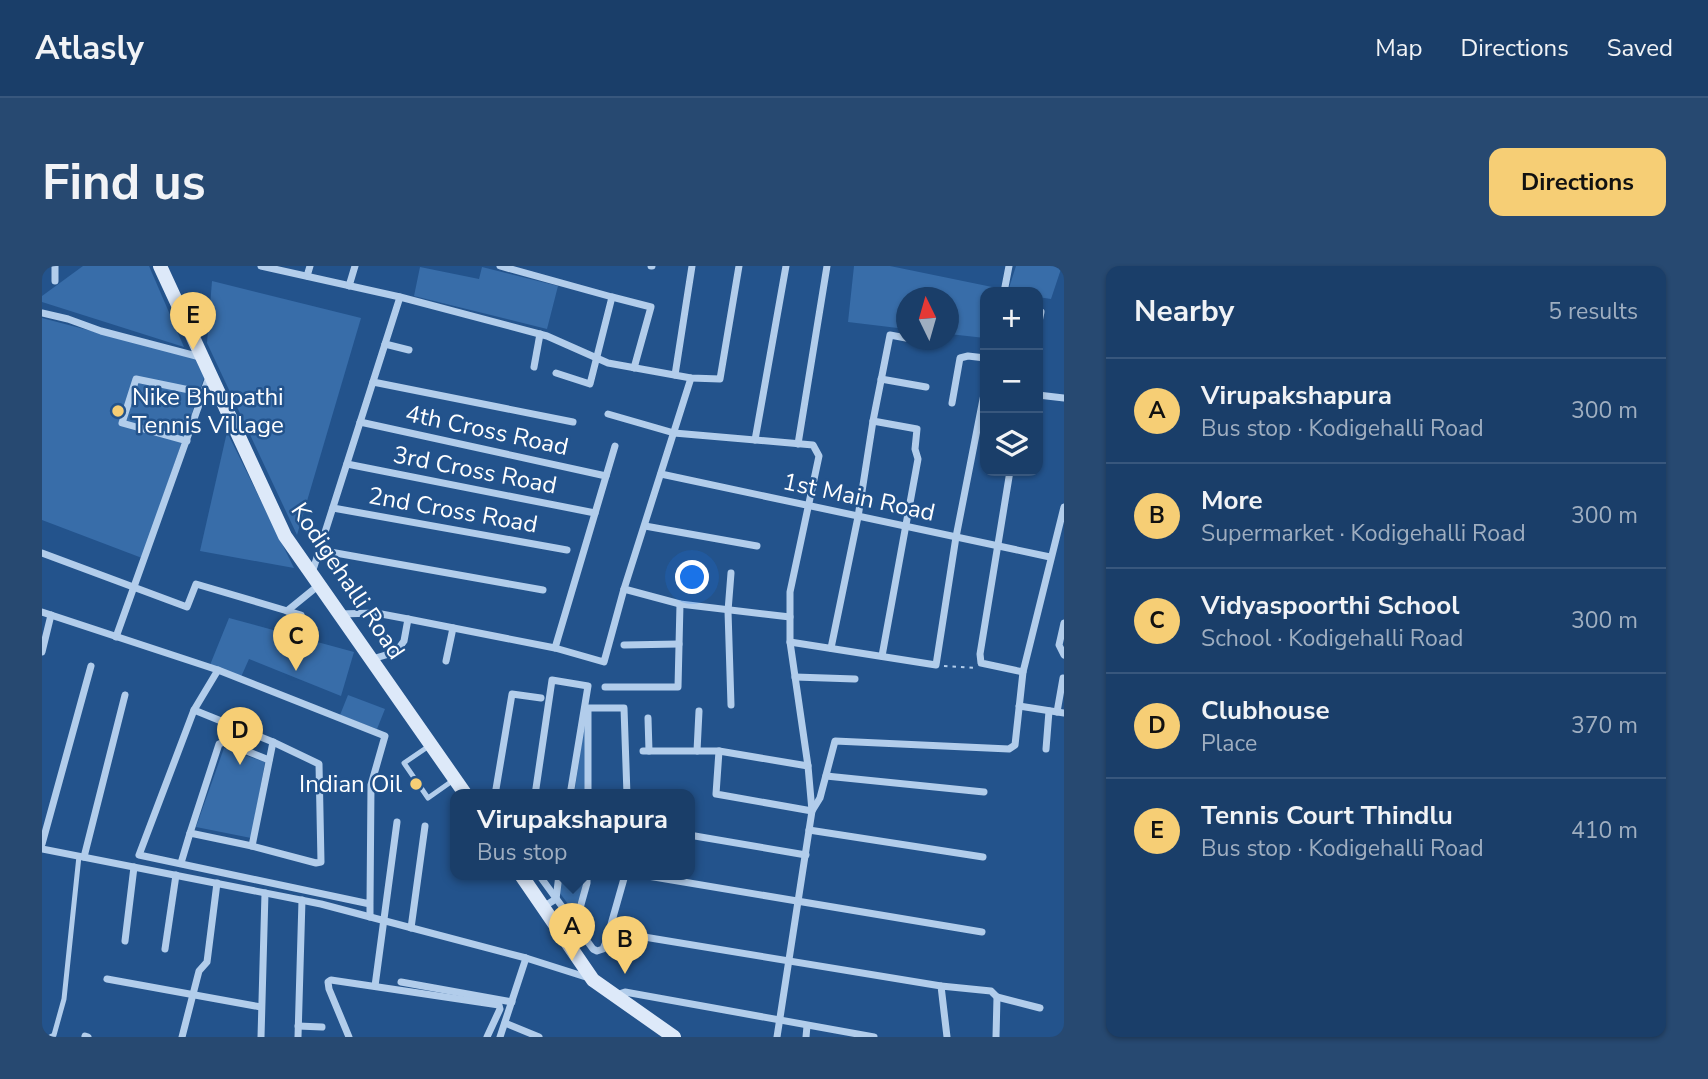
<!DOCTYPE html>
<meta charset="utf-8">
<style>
:root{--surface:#1a3e69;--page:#274971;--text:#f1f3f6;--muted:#9faec0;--line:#38577d;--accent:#f6ce75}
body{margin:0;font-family:"Nunito Sans",sans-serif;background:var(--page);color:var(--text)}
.controls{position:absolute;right:21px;top:21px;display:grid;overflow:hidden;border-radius:14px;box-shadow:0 2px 5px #0004}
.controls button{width:63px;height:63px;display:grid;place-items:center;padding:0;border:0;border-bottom:2px solid var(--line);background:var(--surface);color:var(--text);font:35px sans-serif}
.compass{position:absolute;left:854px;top:21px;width:63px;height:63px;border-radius:50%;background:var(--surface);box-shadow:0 2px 5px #0004;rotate:355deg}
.you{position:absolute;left:651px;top:312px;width:24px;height:24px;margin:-18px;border:5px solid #fff;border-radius:50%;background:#1a73e8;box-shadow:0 0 0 10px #1a73e833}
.badge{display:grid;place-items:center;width:46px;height:46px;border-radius:50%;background:var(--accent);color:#111;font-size:23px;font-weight:700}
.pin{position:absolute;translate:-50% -58px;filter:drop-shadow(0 2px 4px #0008)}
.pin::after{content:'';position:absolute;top:37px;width:24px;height:21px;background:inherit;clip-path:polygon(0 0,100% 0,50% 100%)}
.popup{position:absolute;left:408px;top:523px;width:245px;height:91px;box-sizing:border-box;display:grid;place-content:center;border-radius:14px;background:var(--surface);filter:drop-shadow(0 2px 5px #0005);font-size:23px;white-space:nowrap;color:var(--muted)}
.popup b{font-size:26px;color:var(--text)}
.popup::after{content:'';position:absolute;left:50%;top:100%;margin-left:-14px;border:14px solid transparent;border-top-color:var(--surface)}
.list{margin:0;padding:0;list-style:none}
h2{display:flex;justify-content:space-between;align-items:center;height:91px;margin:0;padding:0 28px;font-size:30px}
h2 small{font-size:23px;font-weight:400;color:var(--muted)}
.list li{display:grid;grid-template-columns:46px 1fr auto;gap:21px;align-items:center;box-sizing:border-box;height:105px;padding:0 28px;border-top:2px solid var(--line)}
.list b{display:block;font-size:26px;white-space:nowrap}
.list p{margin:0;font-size:23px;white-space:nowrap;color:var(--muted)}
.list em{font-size:23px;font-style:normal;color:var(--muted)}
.icon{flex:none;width:38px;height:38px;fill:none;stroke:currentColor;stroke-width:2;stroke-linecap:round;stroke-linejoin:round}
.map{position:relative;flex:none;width:1022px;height:771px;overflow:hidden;border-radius:14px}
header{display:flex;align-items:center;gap:42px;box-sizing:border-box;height:98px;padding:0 35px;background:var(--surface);border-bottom:2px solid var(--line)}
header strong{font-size:33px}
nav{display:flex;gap:38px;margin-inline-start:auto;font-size:24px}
.intro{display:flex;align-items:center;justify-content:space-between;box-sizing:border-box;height:168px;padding:0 42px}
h1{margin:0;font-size:49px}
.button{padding:18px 32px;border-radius:14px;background:var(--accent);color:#111;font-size:24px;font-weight:700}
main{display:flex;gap:42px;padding:0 42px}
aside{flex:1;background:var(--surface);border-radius:14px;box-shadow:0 2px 5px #0004}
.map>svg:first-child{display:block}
.green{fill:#386da9}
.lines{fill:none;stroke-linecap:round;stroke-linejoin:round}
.path{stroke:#b2cdeb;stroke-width:2;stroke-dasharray:3.5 5;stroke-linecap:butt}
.lane{stroke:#b2cdeb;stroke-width:5}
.street{stroke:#b2cdeb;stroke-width:7}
.secondary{stroke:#dde9f9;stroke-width:14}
.poi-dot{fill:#f6ce75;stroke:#23538c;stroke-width:2.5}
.labels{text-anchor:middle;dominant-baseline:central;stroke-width:5;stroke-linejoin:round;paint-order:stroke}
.poi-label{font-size:24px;fill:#fff;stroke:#23538c;text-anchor:start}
.street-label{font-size:24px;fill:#fff;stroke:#23538c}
</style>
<header>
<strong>Atlasly</strong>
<nav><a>Map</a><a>Directions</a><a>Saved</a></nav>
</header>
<div class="intro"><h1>Find us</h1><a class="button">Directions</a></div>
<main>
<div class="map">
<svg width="1022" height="771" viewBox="0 0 1022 771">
<rect width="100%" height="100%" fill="#23538c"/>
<g class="green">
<path d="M41 0H107L142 81 0 36V30Z"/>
<path d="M812 0H848L955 22V26H943V72L907 68 906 32H864V63L806 56Z"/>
<path d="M974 0H1020L1009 33 996 31V26L966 25Z"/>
<path d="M378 1 437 13 440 1 516 20 505 63 372 30Z"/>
<path d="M170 15 319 52 255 269 165 77Z"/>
<path d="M0 52 156 93 163 109 100 292 0 254Z"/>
<path d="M185 166 252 302 158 285Z"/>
<path d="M187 352 312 386 299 430 207 393 199 411 168 399Z"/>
<path d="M306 429 343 443 335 463 298 449Z"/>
<path d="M545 442 544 529H532Z"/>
<path d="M182 482 223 496 209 572 154 561Z"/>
<path d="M519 609H543V617L532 646 517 626Z"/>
</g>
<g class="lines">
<path class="path" d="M902 400 935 402"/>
<g class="lane">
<path d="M387 480 362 497 386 532 413 513"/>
<path d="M8 771 12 769 22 733 37 590"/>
</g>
<g class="street">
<path d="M13 0V15"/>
<path d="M219 0 358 31 505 70 566 97 649 112 678 113 697 0"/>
<path d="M458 0 570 31 548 118 514 107"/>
<path d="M609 0H610"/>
<path d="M265 10 268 0"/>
<path d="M307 20 313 0"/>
<path d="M962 26 967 0"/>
<path d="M570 31 609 41 592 102"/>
<path d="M0 47 26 53 59 65 158 91"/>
<path d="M996 61 999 46"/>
<path d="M875 74H876"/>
<path d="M343 78 367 84"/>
<path d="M492 101 498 68"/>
<path d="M633 109 650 0"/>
<path d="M839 113 884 121"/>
<path d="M331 116 531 156"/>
<path d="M996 129 1022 132"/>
<path d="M910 137 918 92 926 90 943 92"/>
<path d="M566 148 632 167 771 179 777 190 748 326V376L766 500 770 545 735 771"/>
<path d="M831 155 875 163 873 183 876 193 840 390"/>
<path d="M318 156 564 210"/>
<path d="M713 174 744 0"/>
<path d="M145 175 80 157 94 113 162 127"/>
<path d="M756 178 785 0"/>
<path d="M305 198 553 247"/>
<path d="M968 205 938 388 939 397 981 406 1022 241"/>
<path d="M619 208 1008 291"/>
<path d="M291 242 525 284"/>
<path d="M603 260 715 280"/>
<path d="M277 284 501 324"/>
<path d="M0 287 145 341 154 318 259 349"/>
<path d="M270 307 358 31"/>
<path d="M582 323 638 338 748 351"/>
<path d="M245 345 277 319"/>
<path d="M0 346 176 404"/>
<path d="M298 348 334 347 366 353"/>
<path d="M1022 357 1017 379 1022 389"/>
<path d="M74 371 168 108"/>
<path d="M748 376 894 399 914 271 943 123"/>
<path d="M582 379 637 378"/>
<path d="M513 382 573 180"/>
<path d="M789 382 816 251 831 155 848 69 864 72"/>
<path d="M0 386 9 349"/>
<path d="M330 393 354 386 362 375 366 353 513 382 562 396 582 323 649 112"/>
<path d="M404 395 411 362"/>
<path d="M753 411 813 413"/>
<path d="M563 421H636L638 338"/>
<path d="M689 439 686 345 689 307"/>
<path d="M977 440 1022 447"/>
<path d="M1015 446 1021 412"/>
<path d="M606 452 607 485"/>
<path d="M1004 483 1007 445"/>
<path d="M601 485H677L766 500"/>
<path d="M655 485 657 445"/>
<path d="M677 485 674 528 770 545 778 532 793 475 967 483 973 479 981 406"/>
<path d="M784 510 942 526"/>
<path d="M453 529 470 428 499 432"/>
<path d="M493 529 510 414 546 420 528 529"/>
<path d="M546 529V442H582L585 529"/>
<path d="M767 564 941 591"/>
<path d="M148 567 177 478 182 476 227 494"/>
<path d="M647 569 764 589"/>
<path d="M0 578 49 400"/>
<path d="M210 580 231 476"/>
<path d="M0 583 279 638 484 692 547 712"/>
<path d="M42 591 83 429"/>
<path d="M139 597 148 567 210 580 274 597 279 596 277 498 231 476 152 444"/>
<path d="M497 609 551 683 555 685 561 683 564 676 583 609"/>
<path d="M600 609 940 666"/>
<path d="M501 641 514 633 517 609"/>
<path d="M328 651V638L329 519 343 470 176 404 152 444 97 589 328 638"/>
<path d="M533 660 545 617V609"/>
<path d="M369 662 383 560"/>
<path d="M584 668 899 720 905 771"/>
<path d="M83 675 92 601"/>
<path d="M123 683 134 609"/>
<path d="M65 713 219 741"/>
<path d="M359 716 470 736"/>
<path d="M333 720 355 556"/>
<path d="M899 720 949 725 955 731 954 771"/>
<path d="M574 729 583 726 832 771"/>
<path d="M955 731 998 742"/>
<path d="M463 757 497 771"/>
<path d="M256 760 280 761"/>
<path d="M43 770 46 771"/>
<path d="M140 771 157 705 165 696 175 617"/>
<path d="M219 771 223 627"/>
<path d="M256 771 260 634"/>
<path d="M307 771 287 723 286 716 289 714 457 739 458 743 445 771"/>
<path d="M458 771 484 692"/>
<path d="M764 771 765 760"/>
</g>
<g class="secondary">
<path d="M118 0 243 270 424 529"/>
<path d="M479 609 551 714 632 771"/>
</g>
</g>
<g class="poi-dot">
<circle cx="76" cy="145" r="7"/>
<circle cx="374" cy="518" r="7"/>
</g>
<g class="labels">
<g class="poi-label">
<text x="90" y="131">Nike Bhupathi<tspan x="90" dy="28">Tennis Village</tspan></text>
<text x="360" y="518" text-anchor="end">Indian Oil</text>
</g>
<g class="street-label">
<text transform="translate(445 164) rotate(12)">4th Cross Road</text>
<text transform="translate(433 204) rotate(11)">3rd Cross Road</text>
<text transform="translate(817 231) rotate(12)">1st Main Road</text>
<text transform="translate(411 244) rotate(10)">2nd Cross Road</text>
<text transform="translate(306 315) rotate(56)">Kodigehalli Road</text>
</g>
</g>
</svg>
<div class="controls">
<button>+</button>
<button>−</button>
<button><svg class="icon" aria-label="layers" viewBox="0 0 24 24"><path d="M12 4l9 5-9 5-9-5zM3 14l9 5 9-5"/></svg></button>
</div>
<svg class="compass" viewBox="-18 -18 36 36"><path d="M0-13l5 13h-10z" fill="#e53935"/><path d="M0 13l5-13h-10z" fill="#9faec0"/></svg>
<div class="you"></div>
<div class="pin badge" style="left:530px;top:695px">A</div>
<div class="popup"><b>Virupakshapura</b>Bus stop</div>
<div class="pin badge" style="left:583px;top:708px">B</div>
<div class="pin badge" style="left:254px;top:405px">C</div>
<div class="pin badge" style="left:198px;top:499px">D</div>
<div class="pin badge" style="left:151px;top:84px">E</div>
</div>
<aside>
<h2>Nearby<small>5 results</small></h2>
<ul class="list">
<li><span class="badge">A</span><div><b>Virupakshapura</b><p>Bus stop · Kodigehalli Road</p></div><em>300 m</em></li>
<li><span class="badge">B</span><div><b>More</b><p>Supermarket · Kodigehalli Road</p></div><em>300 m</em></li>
<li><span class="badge">C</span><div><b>Vidyaspoorthi School</b><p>School · Kodigehalli Road</p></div><em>300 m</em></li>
<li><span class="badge">D</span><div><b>Clubhouse</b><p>Place</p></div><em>370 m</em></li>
<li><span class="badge">E</span><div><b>Tennis Court Thindlu</b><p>Bus stop · Kodigehalli Road</p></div><em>410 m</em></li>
</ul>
</aside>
</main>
